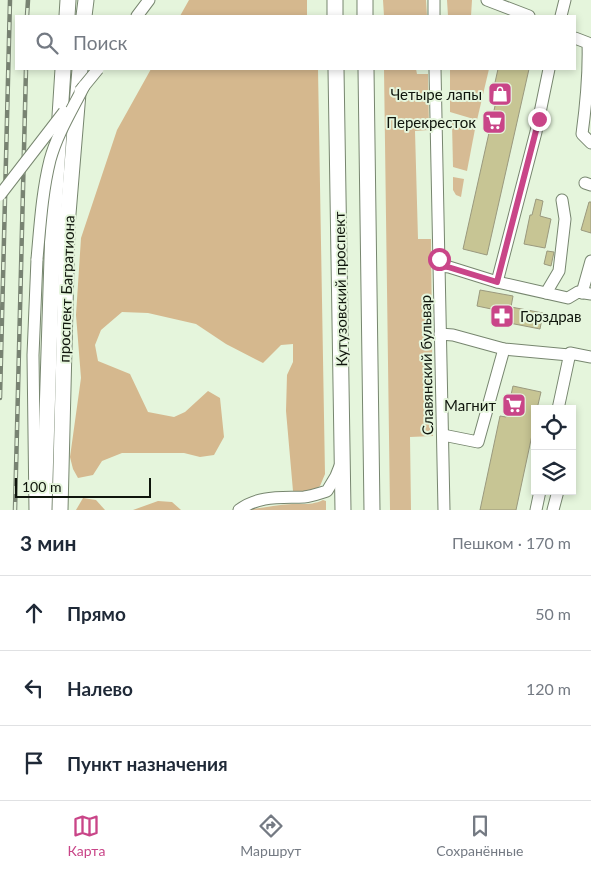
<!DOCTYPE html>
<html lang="ru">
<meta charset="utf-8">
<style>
:root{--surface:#fff;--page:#f6f6f7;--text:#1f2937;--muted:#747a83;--line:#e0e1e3;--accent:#c94588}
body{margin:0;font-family:Lato,sans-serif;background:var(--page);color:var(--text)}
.controls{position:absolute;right:15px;bottom:15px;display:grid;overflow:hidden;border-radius:0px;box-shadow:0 2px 8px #0003}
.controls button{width:45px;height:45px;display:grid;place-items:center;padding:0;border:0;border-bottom:1px solid var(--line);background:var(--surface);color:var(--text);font:25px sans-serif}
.scale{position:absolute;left:15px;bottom:12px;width:136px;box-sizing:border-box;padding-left:5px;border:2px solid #0f150c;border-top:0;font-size:14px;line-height:18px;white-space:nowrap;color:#0f150c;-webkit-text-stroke:4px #e5f5dc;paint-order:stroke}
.stop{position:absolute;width:15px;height:15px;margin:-11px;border:4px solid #c94588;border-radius:50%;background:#fff}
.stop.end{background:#c94588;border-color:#fff;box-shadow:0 1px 5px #0008}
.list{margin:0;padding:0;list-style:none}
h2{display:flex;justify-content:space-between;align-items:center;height:65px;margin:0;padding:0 20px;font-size:21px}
h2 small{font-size:16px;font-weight:400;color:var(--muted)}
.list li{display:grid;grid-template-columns:32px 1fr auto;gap:15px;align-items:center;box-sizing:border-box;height:75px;padding:0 20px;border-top:1px solid var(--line)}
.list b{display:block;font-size:19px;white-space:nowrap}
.list em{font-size:16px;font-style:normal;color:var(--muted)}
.icon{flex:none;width:28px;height:28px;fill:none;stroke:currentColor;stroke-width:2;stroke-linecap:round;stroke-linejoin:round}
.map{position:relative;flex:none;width:591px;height:510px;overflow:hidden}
.search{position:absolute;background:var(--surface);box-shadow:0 2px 8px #0003;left:15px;right:15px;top:15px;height:55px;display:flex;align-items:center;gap:12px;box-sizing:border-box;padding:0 18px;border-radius:0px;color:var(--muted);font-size:19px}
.sheet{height:290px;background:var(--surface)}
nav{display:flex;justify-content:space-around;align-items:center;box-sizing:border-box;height:70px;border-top:1px solid var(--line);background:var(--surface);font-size:14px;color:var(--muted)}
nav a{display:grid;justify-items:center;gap:2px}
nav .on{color:var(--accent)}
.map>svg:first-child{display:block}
.green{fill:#d6bb94}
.forest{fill:#d5b88e}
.building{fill:#c7c594;stroke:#9a997e}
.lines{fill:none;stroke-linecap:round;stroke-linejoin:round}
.minor-casing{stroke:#77866f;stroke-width:13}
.major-casing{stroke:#77866f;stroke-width:17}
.minor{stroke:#fff;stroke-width:11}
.major{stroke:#fff;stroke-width:15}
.rail-casing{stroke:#788372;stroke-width:4.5}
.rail{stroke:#e5f5dc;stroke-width:2.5;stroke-dasharray:8;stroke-linecap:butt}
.minor-bridge-casing{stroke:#77866f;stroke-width:13;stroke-linecap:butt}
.minor-bridge{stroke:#fff;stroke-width:11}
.route{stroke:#c94588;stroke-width:6}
.labels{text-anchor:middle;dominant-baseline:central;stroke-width:4;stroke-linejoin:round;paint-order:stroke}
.poi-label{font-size:15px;fill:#0f150c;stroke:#e5f5dc;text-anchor:end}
.street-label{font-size:15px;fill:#0f150c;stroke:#e5f5dc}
</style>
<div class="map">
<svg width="591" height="510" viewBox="0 0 591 510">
<rect width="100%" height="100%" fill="#e5f5dc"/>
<g class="green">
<path d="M383 0H426L427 16H384Z"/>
<path d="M447 0H472L471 16H448Z"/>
<path d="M384 69H416L417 74H428L429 130 415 131 418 239H431L433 436 410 437 411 510H390Z"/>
<path d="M450 69H489L477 120 450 112Z"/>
<path d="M452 123 475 129 467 171 453 167Z"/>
<path d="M453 177 464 179 461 197 456 195 453 190Z"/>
<path d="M323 500 326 501V510H241C259 509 275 505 292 504 303 504 313 505 323 500Z"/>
</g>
<g class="forest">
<path d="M189 0H307V16H180Z"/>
<path d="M151 69H318L325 474 320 486 311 491H293L286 411 287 375 293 362V344L281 345 263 363 226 344 196 324 148 313 122 312 101 330 95 345 98 361 130 374 148 412 174 417 185 412 208 391 220 398 224 437 214 455 200 457 184 453H122L102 461 93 475 78 478 73 469 70 457 81 378 76 315 81 238 117 130Z"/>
<path d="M83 498 96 500 105 510H76Z"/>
<path d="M158 501 172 502 181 510H133Z"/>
</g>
<g class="building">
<path d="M498 69H529L487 255 463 249 497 97 492 96Z"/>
<path d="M536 199 543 201 540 216 551 219 545 248 524 244 530 215H532Z"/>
<path d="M589 202H591V233L581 230Z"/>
<path d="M547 251 554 252 551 266 544 264Z"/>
<path d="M480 290 513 296 511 307 543 313 540 329 499 321 501 311 477 306Z"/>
<path d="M513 386 541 392 537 409H535V421L516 510H480L500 416 506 417Z"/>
</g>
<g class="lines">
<g class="minor-casing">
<g id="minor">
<path d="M434 0V16"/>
<path d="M487 0 529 16"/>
<path d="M137 16 149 0"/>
<path d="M561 16 565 0"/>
<path d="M575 38 588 43C589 74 586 104 582 134L591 143"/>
<path d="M435 69 444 510"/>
<path d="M585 183 591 185"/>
<path d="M440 266 449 267 497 282 568 298 578 292 591 294"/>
<path d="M497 282 536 132 549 69"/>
<path d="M546 293 559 271 565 219 562 200"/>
<path d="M582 293 591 261"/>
<path d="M440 334 453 335 504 349 569 355"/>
<path d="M558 409 570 353 591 357"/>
<path d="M443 435 478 442 504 349"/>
<path d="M35 510 33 355 37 259"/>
<path d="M239 510C259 495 281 498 304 497 312 496 320 493 327 491L336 476 340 466"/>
<path d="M536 510 540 491"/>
<path d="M553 510 558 491"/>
</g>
</g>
<g class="major-casing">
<g id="major">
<path d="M335 0V16"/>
<path d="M365 0V16"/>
<path d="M67 16 68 0"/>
<path d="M84 16 86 0"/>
<path d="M336 69 343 510"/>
<path d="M366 69 372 510"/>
<path d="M44 510 53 226 63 69"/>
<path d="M60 510 67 226 80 69"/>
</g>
</g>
<use href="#minor" class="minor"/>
<use href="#major" class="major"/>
<g class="rail-casing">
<g id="rail">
<path d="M27 16 28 0"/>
<path d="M0 398 10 0"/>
<path d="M15 510 26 69"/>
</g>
</g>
<use href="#rail" class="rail"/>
<g class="minor-bridge-casing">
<g id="minor-bridge">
<path d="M80 91 98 69"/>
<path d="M0 195 64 112"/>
<path d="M37 259C40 226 42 192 50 160 57 134 72 110 84 86"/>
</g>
</g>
<use href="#minor-bridge" class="minor-bridge"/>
</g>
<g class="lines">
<path class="route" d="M439 259 440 266 448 267 497 282 539 119"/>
</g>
<defs>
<g id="shop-square" transform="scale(1.25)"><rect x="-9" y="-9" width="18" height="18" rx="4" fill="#c94588" stroke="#e5f5dc"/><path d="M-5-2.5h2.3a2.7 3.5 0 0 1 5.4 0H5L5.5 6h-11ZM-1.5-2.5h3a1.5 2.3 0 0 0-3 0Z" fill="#fff"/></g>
<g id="supermarket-square" transform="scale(1.25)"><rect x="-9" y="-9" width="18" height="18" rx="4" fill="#c94588" stroke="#e5f5dc"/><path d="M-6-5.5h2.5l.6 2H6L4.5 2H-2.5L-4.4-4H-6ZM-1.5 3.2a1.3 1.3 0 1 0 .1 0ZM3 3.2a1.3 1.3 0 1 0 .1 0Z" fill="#fff"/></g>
<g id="pharmacy-square" transform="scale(1.25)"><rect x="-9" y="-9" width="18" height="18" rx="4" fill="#c94588" stroke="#e5f5dc"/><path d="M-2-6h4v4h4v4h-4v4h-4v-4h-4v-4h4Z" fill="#fff"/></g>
</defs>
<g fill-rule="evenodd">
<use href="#shop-square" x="500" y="94"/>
<use href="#supermarket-square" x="494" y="122"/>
<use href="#pharmacy-square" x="502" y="316"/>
<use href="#supermarket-square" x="514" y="405"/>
</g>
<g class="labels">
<g class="poi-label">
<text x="482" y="94">Четыре лапы</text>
<text x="476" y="122">Перекресток</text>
<text x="520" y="316" text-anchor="start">Горздрав</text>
<text x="496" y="405">Магнит</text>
</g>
<g class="street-label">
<text transform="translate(66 289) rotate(-88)">проспект Багратиона</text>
<text transform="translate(340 289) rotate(-91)">Кутузовский проспект</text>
<text transform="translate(426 365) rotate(-91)">Славянский бульвар</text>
</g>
</g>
</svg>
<div class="controls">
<button><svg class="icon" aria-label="locate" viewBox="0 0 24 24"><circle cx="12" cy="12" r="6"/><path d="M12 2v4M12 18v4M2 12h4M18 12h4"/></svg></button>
<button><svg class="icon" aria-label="layers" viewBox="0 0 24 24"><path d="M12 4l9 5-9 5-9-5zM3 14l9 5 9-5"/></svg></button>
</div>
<div class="scale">100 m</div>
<div class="stop" style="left:439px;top:259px"></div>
<div class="stop end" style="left:539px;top:119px"></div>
<div class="search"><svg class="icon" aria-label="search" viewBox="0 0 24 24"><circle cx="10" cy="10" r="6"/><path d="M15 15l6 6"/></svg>Поиск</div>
</div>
<section class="sheet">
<h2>3 мин<small>Пешком · 170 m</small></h2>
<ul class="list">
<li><svg class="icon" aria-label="ahead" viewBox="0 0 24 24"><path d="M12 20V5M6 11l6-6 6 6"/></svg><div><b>Прямо</b></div><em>50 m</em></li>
<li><svg class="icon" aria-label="left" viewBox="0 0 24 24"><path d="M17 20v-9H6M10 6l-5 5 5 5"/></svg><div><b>Налево</b></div><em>120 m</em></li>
<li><svg class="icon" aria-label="arrive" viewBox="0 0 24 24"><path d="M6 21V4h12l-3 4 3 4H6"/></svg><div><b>Пункт назначения</b></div></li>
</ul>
</section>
<nav>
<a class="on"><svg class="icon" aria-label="map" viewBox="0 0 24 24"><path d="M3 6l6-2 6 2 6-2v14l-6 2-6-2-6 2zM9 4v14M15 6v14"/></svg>Карта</a>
<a><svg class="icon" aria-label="directions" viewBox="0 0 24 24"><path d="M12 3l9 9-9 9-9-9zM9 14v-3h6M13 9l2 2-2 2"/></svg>Маршрут</a>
<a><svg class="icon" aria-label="saved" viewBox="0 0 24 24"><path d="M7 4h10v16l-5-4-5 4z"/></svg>Сохранённые</a>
</nav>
